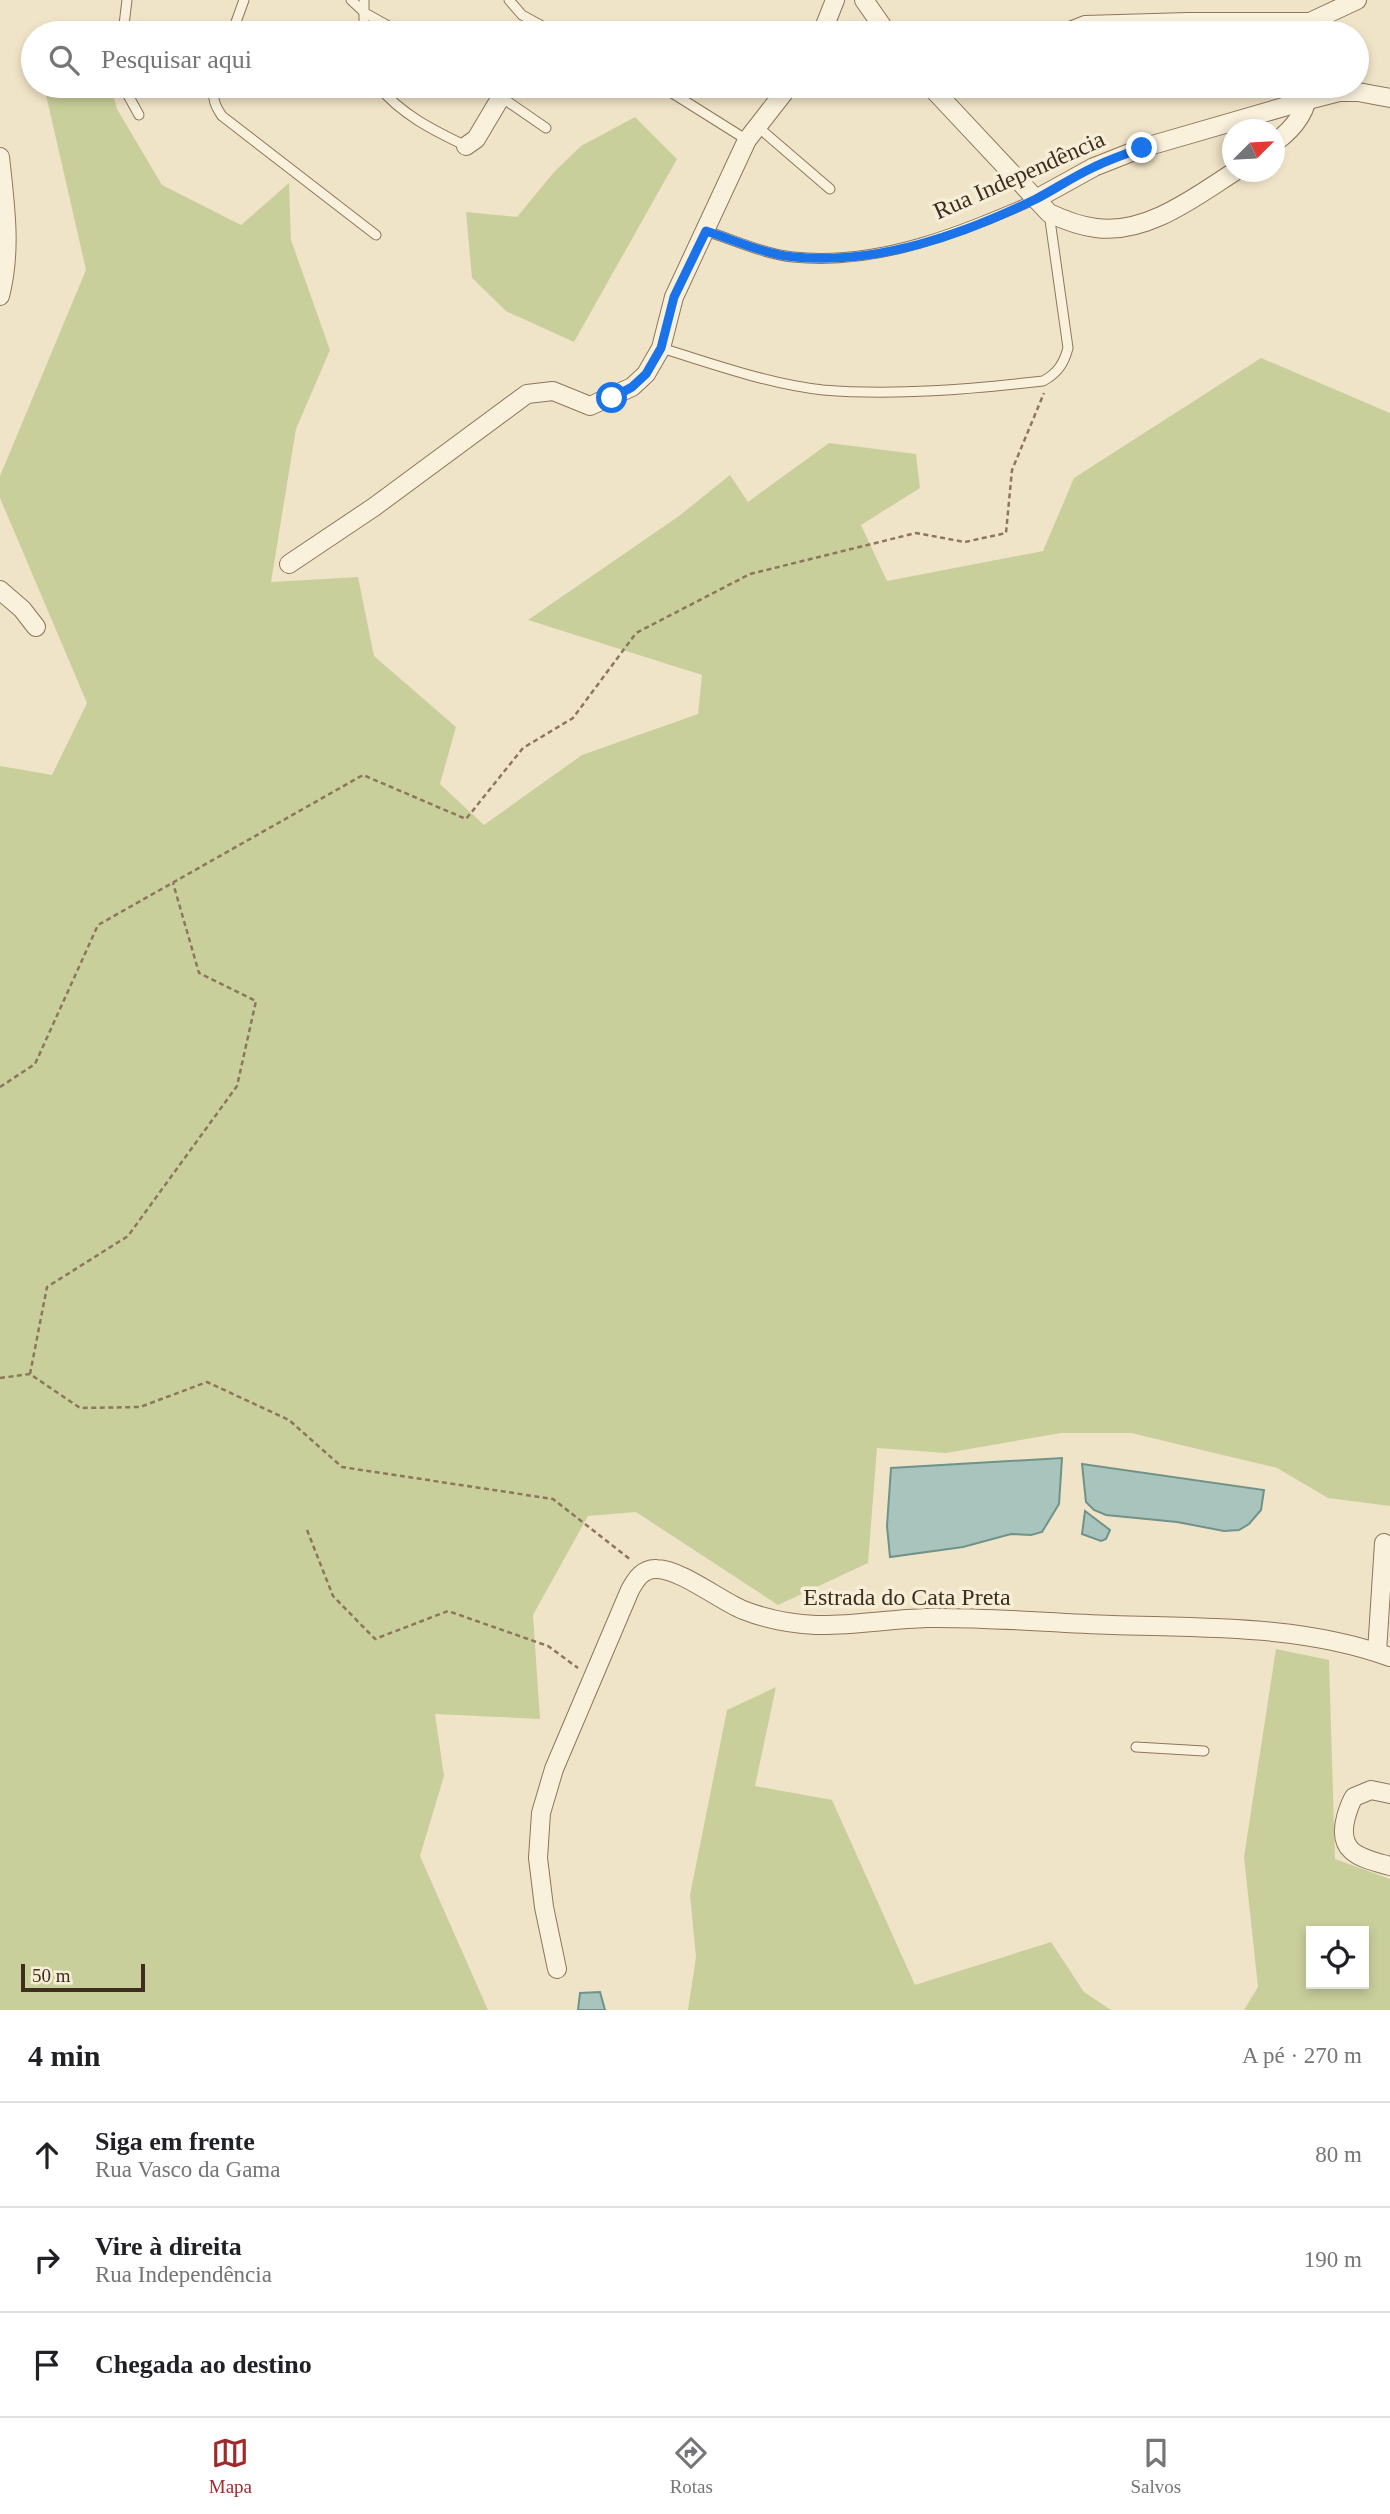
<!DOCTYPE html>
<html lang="pt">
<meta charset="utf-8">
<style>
:root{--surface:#fff;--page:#f2f2f2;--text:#202124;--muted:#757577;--line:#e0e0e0;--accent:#9e2a2b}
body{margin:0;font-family:"Times New Roman",serif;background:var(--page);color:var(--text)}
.controls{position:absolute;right:21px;bottom:21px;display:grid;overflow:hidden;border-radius:0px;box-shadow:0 4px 10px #0003}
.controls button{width:63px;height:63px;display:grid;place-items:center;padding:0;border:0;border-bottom:2px solid var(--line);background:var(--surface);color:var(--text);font:35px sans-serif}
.compass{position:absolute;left:1222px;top:119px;width:63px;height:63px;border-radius:50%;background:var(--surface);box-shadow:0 4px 10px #0003;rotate:66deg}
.scale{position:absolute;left:21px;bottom:18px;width:124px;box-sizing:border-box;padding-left:7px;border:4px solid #3d2e20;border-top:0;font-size:19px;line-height:24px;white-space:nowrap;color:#3d2e20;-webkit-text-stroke:5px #f7eed8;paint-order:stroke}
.stop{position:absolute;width:21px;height:21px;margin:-16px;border:5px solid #1a73e8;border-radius:50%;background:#fff}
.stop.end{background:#1a73e8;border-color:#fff;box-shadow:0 2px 7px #0008}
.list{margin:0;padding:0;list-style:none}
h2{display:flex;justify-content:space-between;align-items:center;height:91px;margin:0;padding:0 28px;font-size:30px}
h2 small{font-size:23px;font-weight:400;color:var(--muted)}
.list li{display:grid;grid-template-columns:46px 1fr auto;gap:21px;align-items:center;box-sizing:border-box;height:105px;padding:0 28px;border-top:2px solid var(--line)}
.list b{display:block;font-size:26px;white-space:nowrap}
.list p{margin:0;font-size:23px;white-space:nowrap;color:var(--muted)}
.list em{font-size:23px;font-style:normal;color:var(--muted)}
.icon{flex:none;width:38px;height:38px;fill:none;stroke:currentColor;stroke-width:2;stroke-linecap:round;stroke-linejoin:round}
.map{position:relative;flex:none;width:1390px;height:2010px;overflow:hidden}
.search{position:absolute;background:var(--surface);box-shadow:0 4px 10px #0003;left:21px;right:21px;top:21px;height:77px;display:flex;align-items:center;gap:18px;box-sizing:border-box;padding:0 24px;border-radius:38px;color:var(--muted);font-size:26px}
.sheet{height:406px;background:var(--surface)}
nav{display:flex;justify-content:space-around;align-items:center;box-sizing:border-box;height:98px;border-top:2px solid var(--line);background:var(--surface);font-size:19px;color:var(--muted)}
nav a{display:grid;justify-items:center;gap:4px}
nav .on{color:var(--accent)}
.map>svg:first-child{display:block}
.green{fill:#c9cf9b;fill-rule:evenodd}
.water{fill:#a9c4bc;stroke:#6f938a;stroke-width:2}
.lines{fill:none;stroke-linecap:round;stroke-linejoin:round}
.service-casing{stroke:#8d765c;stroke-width:11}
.minor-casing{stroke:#8d765c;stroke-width:20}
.path{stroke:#8d765c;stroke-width:2.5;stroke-dasharray:5 3.5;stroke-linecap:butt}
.service{stroke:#faf1dc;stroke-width:9}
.minor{stroke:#faf1dc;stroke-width:18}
.route{stroke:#1a73e8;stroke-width:9}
.labels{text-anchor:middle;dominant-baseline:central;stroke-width:7;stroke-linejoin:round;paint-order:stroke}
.street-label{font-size:24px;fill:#3d2e20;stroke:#f7eed8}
</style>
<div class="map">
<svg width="1390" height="2010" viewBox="0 0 1390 2010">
<rect width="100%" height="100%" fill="#f0e4c8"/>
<g class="green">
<path d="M44 86H111L117 109 162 185 241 225 289 183 291 240 330 350 296 429 271 582 358 577 374 656 456 727 440 784 484 825 582 755 698 714 702 675 528 620 679 516 730 475 748 502 829 443 916 454 920 488 861 525 887 581 1043 551 1074 478 1261 358 1390 413V1506L1328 1498 1277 1468 1131 1433H1061L946 1453 877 1448 868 1563 778 1605 636 1512 588 1516 533 1615 540 1719 435 1714 444 1776 420 1856 488 2010H0V766L52 775 87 703 0 498V476L86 270Z"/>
<path d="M635 117 677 159 574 342 506 311 472 278 466 212 517 217 554 172 581 146Z"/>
<path d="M1276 1649 1329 1660 1335 1859 1390 1879V2010H1244L1258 1987 1244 1857ZM1311 1931H1364V1984H1311Z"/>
<path d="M776 1687 755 1786 832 1800 915 1985 1051 1942 1084 1992 1111 2010H688L696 1957 690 1895 727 1710Z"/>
</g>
<g class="water">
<path d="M1062 1458 1059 1504 1042 1532 1031 1535 1011 1534 963 1547 890 1557 887 1526 891 1468Z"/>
<path d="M1082 1464 1264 1490 1261 1510 1249 1524 1239 1530 1224 1531 1177 1522 1106 1515 1094 1510 1086 1502Z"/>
<path d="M1085 1511 1110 1530 1106 1539 1101 1541 1082 1534Z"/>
<path d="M600 1992 605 2010H578L580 1993Z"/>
</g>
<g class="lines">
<g class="service-casing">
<g id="service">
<path d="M351 0 365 13 401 33"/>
<path d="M509 0 522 15 555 33"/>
<path d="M123 33 127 0"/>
<path d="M232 33 244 0"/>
<path d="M364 33V0"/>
<path d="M123 86 139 115"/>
<path d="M214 86C212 98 215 106 222 116L376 235"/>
<path d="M378 86C402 115 433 130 466 146"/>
<path d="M485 86 546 128"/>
<path d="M661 86 747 140"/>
<path d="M758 127 830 189"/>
<path d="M706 231C734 240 764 254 793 257 879 266 959 232 1036 199"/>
<path d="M661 348C714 364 768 384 823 390 896 396 970 389 1043 381 1058 373 1064 363 1068 348L1049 213"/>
<path d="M1136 1747 1204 1751"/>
</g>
</g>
<g class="minor-casing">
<g id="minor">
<path d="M864 0 887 33"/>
<path d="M822 33 835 0"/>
<path d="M1065 33 1085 25 1188 22H1310L1357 0"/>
<path d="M930 86 1049 213C1064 220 1079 226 1096 228 1146 235 1195 197 1234 172"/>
<path d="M1274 143C1294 129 1308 110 1309 86"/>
<path d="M466 146 476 139 501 97"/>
<path d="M0 157C5 204 12 249 0 296"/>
<path d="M1036 199 1094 167 1142 148 1308 100 1339 92H1358L1390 98"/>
<path d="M289 564 374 507 527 394 553 391 590 406 632 387 646 374 661 348 674 297 747 140 789 86"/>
<path d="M0 590 22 609 36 627"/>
<path d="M1377 1652 1384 1543"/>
<path d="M1390 1794 1371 1790 1354 1797C1350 1803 1348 1810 1346 1817 1336 1854 1362 1858 1390 1866"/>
<path d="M557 1969 544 1907 538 1858 541 1813 554 1769 630 1590C636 1579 643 1568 657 1569 682 1570 719 1600 743 1610 766 1619 791 1624 816 1625 852 1626 890 1619 927 1618 989 1617 1050 1623 1112 1625 1205 1628 1302 1625 1390 1657"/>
</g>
</g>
<g class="path">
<path d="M0 1087 35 1064 98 925 363 775 466 819 523 748 573 718 636 633 750 574 916 533 965 542 1006 533 1012 470 1044 393"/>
<path d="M30 1374 47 1287 128 1236 237 1086 256 1001 199 973 173 883"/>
<path d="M0 1378 30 1374 80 1408 140 1407 207 1382 289 1420 342 1467 553 1499 631 1560"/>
<path d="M307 1530 333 1596 375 1639 448 1611 548 1646 578 1668"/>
</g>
<use href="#service" class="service"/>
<use href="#minor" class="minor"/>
</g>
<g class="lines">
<path class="route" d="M612 398 632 387 646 374 661 348 674 297 706 231C734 240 764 254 794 257 877 265 962 235 1036 199 1055 189 1073 177 1092 168 1108 160 1126 154 1142 148"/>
</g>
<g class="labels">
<g class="street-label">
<text transform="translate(1019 175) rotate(-24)">Rua Independência</text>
<text x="907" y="1597">Estrada do Cata Preta</text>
</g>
</g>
</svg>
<div class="controls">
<button><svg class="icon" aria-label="locate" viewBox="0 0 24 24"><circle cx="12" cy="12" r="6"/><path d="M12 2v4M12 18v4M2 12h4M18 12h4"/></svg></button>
</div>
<svg class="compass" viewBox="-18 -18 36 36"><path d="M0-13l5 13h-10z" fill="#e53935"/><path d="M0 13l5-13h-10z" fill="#757577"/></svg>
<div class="scale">50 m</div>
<div class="stop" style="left:612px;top:398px"></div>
<div class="stop end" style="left:1142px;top:148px"></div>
<div class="search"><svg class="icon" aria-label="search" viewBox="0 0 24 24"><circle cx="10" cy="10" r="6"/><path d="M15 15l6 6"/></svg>Pesquisar aqui</div>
</div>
<section class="sheet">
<h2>4 min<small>A pé · 270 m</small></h2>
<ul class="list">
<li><svg class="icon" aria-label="ahead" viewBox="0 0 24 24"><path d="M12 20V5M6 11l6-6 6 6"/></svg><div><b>Siga em frente</b><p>Rua Vasco da Gama</p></div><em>80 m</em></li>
<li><svg class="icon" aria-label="right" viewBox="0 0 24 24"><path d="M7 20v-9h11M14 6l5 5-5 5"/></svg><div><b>Vire à direita</b><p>Rua Independência</p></div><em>190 m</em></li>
<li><svg class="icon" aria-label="arrive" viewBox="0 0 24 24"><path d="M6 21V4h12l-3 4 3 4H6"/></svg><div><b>Chegada ao destino</b></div></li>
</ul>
</section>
<nav>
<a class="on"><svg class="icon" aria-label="map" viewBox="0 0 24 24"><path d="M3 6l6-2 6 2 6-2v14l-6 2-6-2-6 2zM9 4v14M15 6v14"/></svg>Mapa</a>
<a><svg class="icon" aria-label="directions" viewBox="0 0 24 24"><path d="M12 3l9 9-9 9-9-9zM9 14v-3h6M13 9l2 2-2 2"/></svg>Rotas</a>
<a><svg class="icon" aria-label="saved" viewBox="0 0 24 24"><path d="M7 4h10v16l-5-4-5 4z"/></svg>Salvos</a>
</nav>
